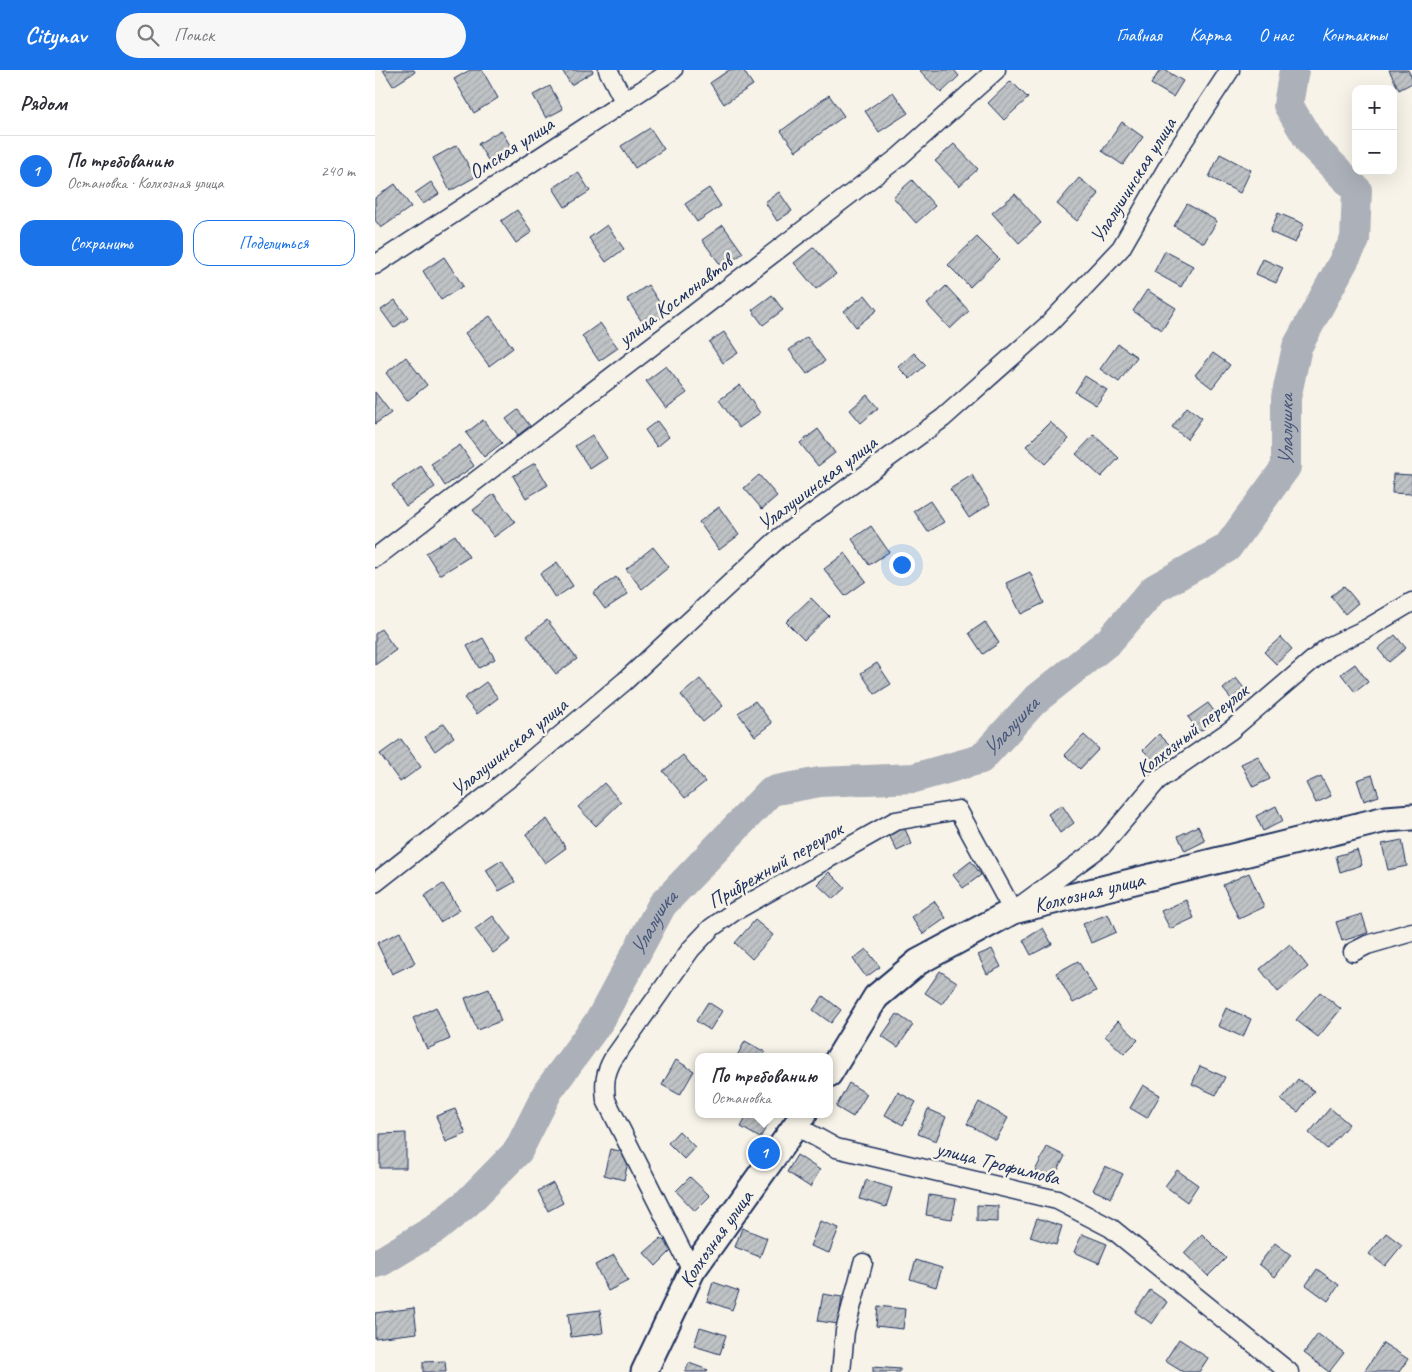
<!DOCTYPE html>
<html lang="ru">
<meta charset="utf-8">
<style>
:root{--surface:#fff;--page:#f7f7f7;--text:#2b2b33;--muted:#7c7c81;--line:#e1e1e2;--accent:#1a73e8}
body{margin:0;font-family:Caveat,sans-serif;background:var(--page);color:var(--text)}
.controls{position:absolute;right:15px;top:15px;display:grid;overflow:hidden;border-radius:10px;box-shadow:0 5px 20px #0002}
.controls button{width:45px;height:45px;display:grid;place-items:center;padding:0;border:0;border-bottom:1px solid var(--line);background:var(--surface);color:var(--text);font:25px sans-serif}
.you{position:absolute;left:526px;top:494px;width:18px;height:18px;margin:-12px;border:4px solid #fff;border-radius:50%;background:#1a73e8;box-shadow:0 0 0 8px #1a73e833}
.badge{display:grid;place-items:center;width:32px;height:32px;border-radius:50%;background:var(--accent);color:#fff;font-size:16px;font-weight:700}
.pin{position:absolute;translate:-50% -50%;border:2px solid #fff;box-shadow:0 1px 5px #0006}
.popup{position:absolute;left:320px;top:983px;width:138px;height:65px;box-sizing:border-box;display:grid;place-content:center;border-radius:10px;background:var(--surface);filter:drop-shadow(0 1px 4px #0005);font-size:16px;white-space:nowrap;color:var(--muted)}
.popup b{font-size:19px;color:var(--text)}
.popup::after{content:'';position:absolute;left:50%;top:100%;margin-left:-10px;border:10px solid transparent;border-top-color:var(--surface)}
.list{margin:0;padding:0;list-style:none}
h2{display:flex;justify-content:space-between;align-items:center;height:65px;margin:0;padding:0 20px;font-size:21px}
h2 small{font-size:16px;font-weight:400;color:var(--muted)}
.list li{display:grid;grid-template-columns:32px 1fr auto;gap:15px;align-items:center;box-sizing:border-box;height:70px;padding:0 20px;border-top:1px solid var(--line)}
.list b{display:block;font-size:19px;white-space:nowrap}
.list p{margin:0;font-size:16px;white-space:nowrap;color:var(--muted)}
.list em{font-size:16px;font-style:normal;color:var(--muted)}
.actions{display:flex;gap:10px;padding:15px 20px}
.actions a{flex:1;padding:11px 0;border:1px solid var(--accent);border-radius:15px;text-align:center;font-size:18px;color:var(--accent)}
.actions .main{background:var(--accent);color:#fff}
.icon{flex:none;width:28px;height:28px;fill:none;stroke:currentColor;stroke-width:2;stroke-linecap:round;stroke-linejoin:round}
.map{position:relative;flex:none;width:1037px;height:1302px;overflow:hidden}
header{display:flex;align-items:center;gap:30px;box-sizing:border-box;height:70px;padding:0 25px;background:var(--accent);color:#fff}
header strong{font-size:24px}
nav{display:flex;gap:28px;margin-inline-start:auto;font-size:18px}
.search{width:350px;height:45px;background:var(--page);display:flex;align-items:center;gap:12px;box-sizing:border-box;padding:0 18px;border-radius:28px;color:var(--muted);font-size:19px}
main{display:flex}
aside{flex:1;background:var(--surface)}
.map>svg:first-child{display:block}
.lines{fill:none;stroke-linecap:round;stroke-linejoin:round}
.river{stroke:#acb0b9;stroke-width:30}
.building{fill:url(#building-hatch);stroke:#1b2f5e}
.street-casing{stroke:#1b2f5e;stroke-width:21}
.secondary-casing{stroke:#1b2f5e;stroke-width:29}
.street{stroke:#f7f3e8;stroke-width:18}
.secondary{stroke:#f7f3e8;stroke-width:25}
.labels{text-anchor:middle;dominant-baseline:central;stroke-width:5;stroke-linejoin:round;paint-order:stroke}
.street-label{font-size:21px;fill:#1b2f5e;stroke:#f7f3e8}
.water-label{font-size:22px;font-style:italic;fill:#465679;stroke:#f7f3e8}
</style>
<header>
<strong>Citynav</strong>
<div class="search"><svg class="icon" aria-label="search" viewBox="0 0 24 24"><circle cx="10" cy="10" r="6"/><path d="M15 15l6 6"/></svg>Поиск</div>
<nav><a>Главная</a><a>Карта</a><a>О нас</a><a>Контакты</a></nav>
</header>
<main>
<aside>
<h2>Рядом<small></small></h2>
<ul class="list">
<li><span class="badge">1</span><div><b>По требованию</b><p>Остановка · Колхозная улица</p></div><em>240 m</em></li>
</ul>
<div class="actions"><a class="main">Сохранить</a><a>Поделиться</a></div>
</aside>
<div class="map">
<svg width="1037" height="1302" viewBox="0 0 1037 1302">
<defs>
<pattern id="building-hatch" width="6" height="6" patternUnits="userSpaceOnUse" patternTransform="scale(1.25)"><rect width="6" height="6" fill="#c0c3c5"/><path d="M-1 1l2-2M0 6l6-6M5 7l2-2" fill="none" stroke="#a4a8ac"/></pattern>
</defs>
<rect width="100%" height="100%" fill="#f7f3e8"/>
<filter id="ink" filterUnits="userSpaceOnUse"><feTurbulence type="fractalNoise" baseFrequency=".02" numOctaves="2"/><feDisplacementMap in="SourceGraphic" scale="10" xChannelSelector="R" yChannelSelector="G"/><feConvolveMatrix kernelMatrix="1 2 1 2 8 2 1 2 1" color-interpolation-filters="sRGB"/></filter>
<g filter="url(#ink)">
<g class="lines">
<path class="river" id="s1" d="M0 1193 7 1191 60 1159 92 1133 143 1081 173 1021 225 950 287 835 396 721 445 712 539 708 606 689 659 631 734 571 779 519 852 478 911 397V328L922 277 980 170 982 120 937 75 913 35 919 0"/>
</g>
<g class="building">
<path d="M8 0H39L40 2 18 16Z"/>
<path d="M95 0H107L123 28 99 43 79 9Z"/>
<path d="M187 0H217L218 2 196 15Z"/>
<path d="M354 0H368L378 15 349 34 335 13Z"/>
<path d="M544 0H579L584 6 566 23Z"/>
<path d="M785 0H790L808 11 798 27 776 14Z"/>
<path d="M1014 0H1033L1037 8V13L1024 20Z"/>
<path d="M636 11 653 28 629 50 613 33Z"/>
<path d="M175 16 188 39 171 48 158 25Z"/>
<path d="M518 22 533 43 504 62 490 41Z"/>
<path d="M454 25 469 46 421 81 406 61Z"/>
<path d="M747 52 768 67 748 95 727 81Z"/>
<path d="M275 58 289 79 260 98 246 76Z"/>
<path d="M126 60 136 77 113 90 103 74Z"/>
<path d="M579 74 603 99 584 116 560 91Z"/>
<path d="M82 75 100 107 75 121 58 88Z"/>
<path d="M845 84 876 100 865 123 834 107Z"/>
<path d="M203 102 215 121 190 137 178 118Z"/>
<path d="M704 108 724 124 702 151 682 134Z"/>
<path d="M537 110 560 136 541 153 518 127Z"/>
<path d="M56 112 64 124 48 134 40 123Z"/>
<path d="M20 114 36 137 6 158 0 150V128Z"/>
<path d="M334 118 346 136 322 152 310 134Z"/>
<path d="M404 122 417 141 402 151 390 132Z"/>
<path d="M640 124 666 153 644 173 617 143Z"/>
<path d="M812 134 842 151 829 173 799 156Z"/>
<path d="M142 140 157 162 141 173 126 151Z"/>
<path d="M903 143 929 154 920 173 895 162Z"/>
<path d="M232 155 249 179 231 192 214 168Z"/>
<path d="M348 155 368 183 348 198 327 170Z"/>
<path d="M602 167 624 189 595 217 573 195Z"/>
<path d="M439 177 461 204 441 219 419 193Z"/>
<path d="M790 181 818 196 806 217 779 202Z"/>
<path d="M69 187 88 216 66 230 48 201Z"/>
<path d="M888 189 908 198 901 213 881 204Z"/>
<path d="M273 215 292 244 271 258 252 229Z"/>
<path d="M571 216 594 241 575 259 552 234Z"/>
<path d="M772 220 801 238 787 260 758 241Z"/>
<path d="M397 225 408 240 388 255 377 240Z"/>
<path d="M490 225 502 240 481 257 469 241Z"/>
<path d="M20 230 33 248 19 258 6 240Z"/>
<path d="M115 246 138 278 114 296 90 263Z"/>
<path d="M225 253 243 278 224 291 207 266Z"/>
<path d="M349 262 363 283 348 293 334 272Z"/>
<path d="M432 267 450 291 432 304 414 280Z"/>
<path d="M743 274 762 287 744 312 725 299Z"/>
<path d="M539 283 551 295 535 309 523 297Z"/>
<path d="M838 283 855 295 837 318 820 305Z"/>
<path d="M31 287 52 315 32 331 11 303Z"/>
<path d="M291 296 312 323 291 338 271 311Z"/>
<path d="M710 306 732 320 721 335 700 322Z"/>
<path d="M365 315 385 343 364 358 344 330Z"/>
<path d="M0 322 16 343 0 354Z"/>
<path d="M492 325 503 338 486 353 475 340Z"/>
<path d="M812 337 827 348 812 369 797 357Z"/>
<path d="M143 340 155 356 143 365 131 349Z"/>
<path d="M108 350 127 373 109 387 91 363Z"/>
<path d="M282 351 294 367 282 377 270 360Z"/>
<path d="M675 352 694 369 670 394 651 376Z"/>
<path d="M443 359 460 383 443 396 425 373Z"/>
<path d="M217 365 232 388 215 399 200 376Z"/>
<path d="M719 365 744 388 726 407 701 384Z"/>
<path d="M85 375 99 396 70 416 56 394Z"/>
<path d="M160 393 173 415 151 428 138 406Z"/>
<path d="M46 396 60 417 31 436 17 415Z"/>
<path d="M1018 404 1037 405V424L1017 423Z"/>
<path d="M384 405 402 426 387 439 369 418Z"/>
<path d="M597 405 615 434 594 448 575 419Z"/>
<path d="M119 424 140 452 119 467 98 440Z"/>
<path d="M555 431 569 452 553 462 539 441Z"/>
<path d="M344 437 364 465 344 480 324 452Z"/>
<path d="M496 456 514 482 494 495 477 469Z"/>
<path d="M80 465 94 487 65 505 51 483Z"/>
<path d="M278 477 294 497 267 519 251 499Z"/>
<path d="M470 483 491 511 470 526 449 499Z"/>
<path d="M182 492 198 516 180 528 165 504Z"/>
<path d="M655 502 669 533 646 544 631 513Z"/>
<path d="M241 507 253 524 230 539 218 523Z"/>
<path d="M969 516 983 533 970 544 956 526Z"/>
<path d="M436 528 454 546 429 570 411 552Z"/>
<path d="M172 550 202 589 181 604 152 566Z"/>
<path d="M610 552 624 573 608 584 594 563Z"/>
<path d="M6 559 21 580 0 595V564Z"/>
<path d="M1020 565 1031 578 1014 592 1003 579Z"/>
<path d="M906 567 917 579 901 594 889 582Z"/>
<path d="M108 568 120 589 104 598 92 576Z"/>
<path d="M502 593 516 614 500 624 486 603Z"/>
<path d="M980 594 993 612 980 622 966 604Z"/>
<path d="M861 608 875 626 862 636 848 619Z"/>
<path d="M325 609 348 636 328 652 306 625Z"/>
<path d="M111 612 123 628 102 644 89 628Z"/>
<path d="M380 631 397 653 380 666 363 643Z"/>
<path d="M833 633 844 648 824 662 813 647Z"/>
<path d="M69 653 79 667 60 681 50 667Z"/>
<path d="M784 664 796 676 780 692 768 680Z"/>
<path d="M709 665 724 679 705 699 690 685Z"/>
<path d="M26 669 46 697 25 712 5 684Z"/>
<path d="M308 685 330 712 310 728 288 701Z"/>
<path d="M883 686 895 709 878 717 866 694Z"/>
<path d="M997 705 1004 726 989 731 982 710Z"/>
<path d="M946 706 956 726 941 733 931 713Z"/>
<path d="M229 713 246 732 221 756 203 737Z"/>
<path d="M687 735 699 753 685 763 673 744Z"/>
<path d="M901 736 908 751 888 761 881 746Z"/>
<path d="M172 749 191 778 170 793 151 764Z"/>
<path d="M527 753 537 774 522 781 512 761Z"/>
<path d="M823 756 830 771 810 781 803 766Z"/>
<path d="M1027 770 1032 796 1013 800 1007 774Z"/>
<path d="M982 780 987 795 965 802 961 786Z"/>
<path d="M127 790 140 812 124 821 111 800Z"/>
<path d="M596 791 606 805 588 818 578 805Z"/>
<path d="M454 802 470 818 458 829 442 814Z"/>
<path d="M874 803 889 837 864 849 848 815Z"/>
<path d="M68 814 85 840 65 852 49 826Z"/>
<path d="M811 830 819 848 795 859 786 841Z"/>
<path d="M559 831 571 848 548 864 536 847Z"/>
<path d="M733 844 741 862 716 873 708 854Z"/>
<path d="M987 844 993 863 967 871 961 852Z"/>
<path d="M118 846 136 870 118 883 100 859Z"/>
<path d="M380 850 398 865 377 889 360 873Z"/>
<path d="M668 858 677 874 656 885 648 870Z"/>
<path d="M25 862 40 893 17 904 2 873Z"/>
<path d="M915 874 933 897 903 922 885 899Z"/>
<path d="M491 879 505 897 491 907 478 889Z"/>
<path d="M617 879 626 897 612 904 603 885Z"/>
<path d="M703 891 721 921 698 933 681 903Z"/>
<path d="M565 901 582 912 567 934 550 923Z"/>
<path d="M114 919 126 951 102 960 90 928Z"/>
<path d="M945 922 966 939 943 967 921 950Z"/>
<path d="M448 926 466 940 456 953 438 940Z"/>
<path d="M333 932 347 941 335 960 321 951Z"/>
<path d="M61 937 75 969 52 979 38 948Z"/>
<path d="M851 938 876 949 868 967 843 956Z"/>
<path d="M522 944 538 955 523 977 507 966Z"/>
<path d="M743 951 763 970 749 984 730 966Z"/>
<path d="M370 971 390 982 388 987 362 986Z"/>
<path d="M301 990 319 1001 305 1025 287 1015Z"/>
<path d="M825 996 850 1007 841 1025 817 1014Z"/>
<path d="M923 1009 939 1021 923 1042 906 1030Z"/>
<path d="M474 1013 492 1024 478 1047 461 1037Z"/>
<path d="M768 1015 785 1025 772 1048 755 1038Z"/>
<path d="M523 1022 541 1032 528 1055 510 1045Z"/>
<path d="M604 1032 633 1048 621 1070 592 1054Z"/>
<path d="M955 1038 974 1054 952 1079 934 1063Z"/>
<path d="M80 1039 91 1064 71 1072 61 1046Z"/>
<path d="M553 1039 571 1047 561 1071 543 1064Z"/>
<path d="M373 1044H377L393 1054 385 1068 366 1057Z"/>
<path d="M304 1061 320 1077 309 1089 293 1073Z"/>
<path d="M31 1063V1098H5V1064Z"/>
<path d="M672 1077 690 1086 678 1110 660 1101Z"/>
<path d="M235 1079 255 1083 249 1110 229 1105Z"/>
<path d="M422 1085 445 1100 435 1117 412 1102Z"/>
<path d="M730 1096 748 1104 736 1128 718 1120Z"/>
<path d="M802 1100 823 1115 812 1132 790 1116Z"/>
<path d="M315 1107 335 1126 320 1141 301 1121Z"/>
<path d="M491 1110 517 1118 511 1137 485 1129Z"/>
<path d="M178 1113 188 1133 173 1141 163 1121Z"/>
<path d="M554 1125 581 1129 577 1149 551 1145Z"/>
<path d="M602 1135 623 1136V1152L602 1151Z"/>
<path d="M662 1148 687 1156 681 1175 655 1167Z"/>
<path d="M445 1151 464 1158 454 1183 435 1176Z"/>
<path d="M367 1158 392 1168 385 1187 360 1177Z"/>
<path d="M1011 1163 1027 1175 1010 1196 994 1184Z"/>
<path d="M707 1164 732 1174 724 1193 699 1182Z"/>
<path d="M827 1164 851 1188 833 1206 809 1183Z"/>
<path d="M286 1168 297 1180 281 1196 269 1183Z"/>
<path d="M900 1173 916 1185 900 1207 884 1194Z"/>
<path d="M239 1185 253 1211 233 1221 220 1195Z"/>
<path d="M541 1190 567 1198 561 1217 535 1209Z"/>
<path d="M942 1199 964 1215 953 1231 931 1215Z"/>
<path d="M338 1212 364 1221 357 1240 332 1231Z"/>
<path d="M775 1220 792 1232 777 1254 760 1242Z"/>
<path d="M448 1224 467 1227 463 1254 443 1251Z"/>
<path d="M503 1236 530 1239 528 1259 501 1256Z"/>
<path d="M39 1238 42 1263 0 1268V1243Z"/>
<path d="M225 1240 228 1263 196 1267 193 1244Z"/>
<path d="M325 1257 351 1265 345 1284 319 1276Z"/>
<path d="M943 1264 969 1283 954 1302 929 1283Z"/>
<path d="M804 1269 833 1288 824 1302H808L790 1291Z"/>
<path d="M1008 1273 1033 1289 1024 1302H989Z"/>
<path d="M70 1291 71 1302H48V1292Z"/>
<path d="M314 1293 333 1300 332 1302H310Z"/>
<path d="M498 1297 525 1299V1302H498Z"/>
</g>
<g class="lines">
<g class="street-casing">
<g id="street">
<path d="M233 0 249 31"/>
<path d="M0 195 298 0"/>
<path d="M0 488 524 87 621 0"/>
<path d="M0 813 142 702 250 611 404 468 568 348 675 253 746 178 803 79 855 0"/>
<path d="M978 882 992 875 1037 862"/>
<path d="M421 1056 461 1078 682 1130 736 1158 914 1302"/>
<path d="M317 1201 231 1030C229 1013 230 1003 238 989L316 879 336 858 360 841 520 751 583 740 638 841 727 776 783 710 856 660 953 577 991 559 1037 532"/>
<path d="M466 1302 470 1261 488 1193"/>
</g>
</g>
<g class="secondary-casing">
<g id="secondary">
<path id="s2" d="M454 1004 501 927 543 892 638 841 1011 749 1037 747"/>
<path id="s3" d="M269 1302 317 1201 429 1044"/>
</g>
</g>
<use href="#street" class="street"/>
<use href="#secondary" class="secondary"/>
</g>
</g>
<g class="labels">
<g class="street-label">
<text transform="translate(136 78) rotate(-33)">Омская улица</text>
<text transform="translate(758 110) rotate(-58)">Улалушинская улица</text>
<text transform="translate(300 230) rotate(-37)">улица Космонавтов</text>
<text transform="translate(442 413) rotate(-37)">Улалушинская улица</text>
<text transform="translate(817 660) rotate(-38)">Колхозный переулок</text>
<text transform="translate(134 677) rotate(-39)">Улалушинская улица</text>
<text transform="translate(400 795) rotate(-30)">Прибрежный переулок</text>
<text stroke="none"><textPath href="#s2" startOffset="331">Колхозная улица</textPath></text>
<text transform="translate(623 1093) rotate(14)">улица Трофимова</text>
<text stroke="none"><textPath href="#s3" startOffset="152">Колхозная улица</textPath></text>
</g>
<g class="water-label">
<text stroke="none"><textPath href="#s1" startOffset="1304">Улалушка</textPath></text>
<text stroke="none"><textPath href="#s1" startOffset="884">Улалушка</textPath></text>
<text stroke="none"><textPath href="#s1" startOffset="449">Улалушка</textPath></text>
</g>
</g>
</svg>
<div class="controls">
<button>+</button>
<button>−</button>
</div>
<div class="you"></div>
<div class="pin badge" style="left:389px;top:1083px">1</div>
<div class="popup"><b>По требованию</b>Остановка</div>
</div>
</main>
